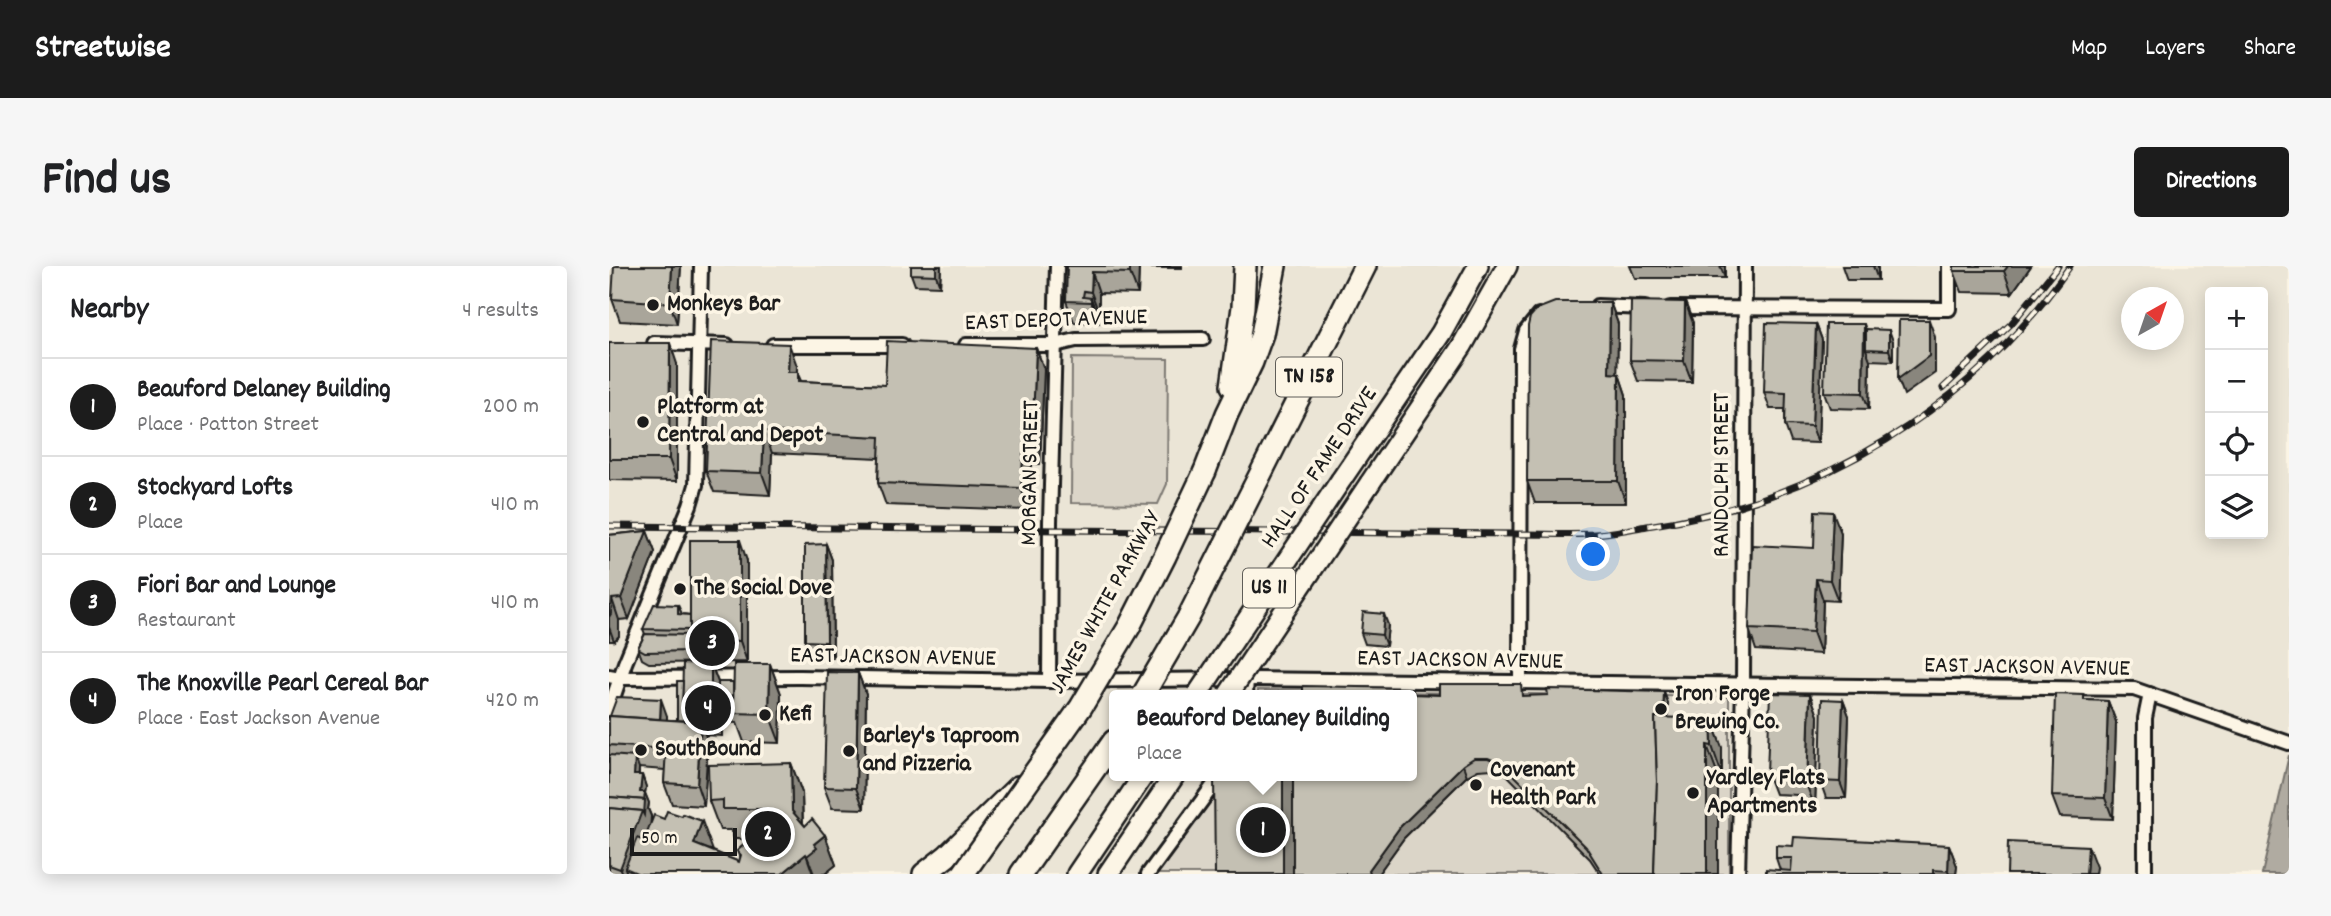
<!DOCTYPE html>
<meta charset="utf-8">
<style>
:root{--surface:#fff;--page:#f6f6f6;--text:#202124;--muted:#757577;--line:#e0e0e0;--accent:#1c1c1c}
body{margin:0;font-family:Dekko,sans-serif;background:var(--page);color:var(--text)}
.controls{position:absolute;right:21px;top:21px;display:grid;overflow:hidden;border-radius:7px;box-shadow:0 4px 18px #0003}
.controls button{width:63px;height:63px;display:grid;place-items:center;padding:0;border:0;border-bottom:2px solid var(--line);background:var(--surface);color:var(--text);font:35px sans-serif}
.compass{position:absolute;left:1512px;top:21px;width:63px;height:63px;border-radius:50%;background:var(--surface);box-shadow:0 4px 18px #0003;rotate:40deg}
.scale{position:absolute;left:21px;bottom:18px;width:107px;box-sizing:border-box;padding-left:7px;border:4px solid #1c1c1c;border-top:0;font-size:19px;line-height:24px;white-space:nowrap;color:#1c1c1c;-webkit-text-stroke:5px #fcf5e5;paint-order:stroke}
.you{position:absolute;left:985px;top:289px;width:24px;height:24px;margin:-18px;border:5px solid #fff;border-radius:50%;background:#1a73e8;box-shadow:0 0 0 10px #1a73e833}
.badge{display:grid;place-items:center;width:46px;height:46px;border-radius:50%;background:var(--accent);color:#fff;font-size:23px;font-weight:700}
.pin{position:absolute;translate:-50% -50%;border:4px solid #fff;box-shadow:0 2px 7px #0006}
.popup{position:absolute;left:500px;top:424px;width:308px;height:91px;box-sizing:border-box;display:grid;place-content:center;border-radius:7px;background:var(--surface);filter:drop-shadow(0 2px 5px #0005);font-size:23px;white-space:nowrap;color:var(--muted)}
.popup b{font-size:26px;color:var(--text)}
.popup::after{content:'';position:absolute;left:50%;top:100%;margin-left:-14px;border:14px solid transparent;border-top-color:var(--surface)}
.list{margin:0;padding:0;list-style:none}
h2{display:flex;justify-content:space-between;align-items:center;height:91px;margin:0;padding:0 28px;font-size:30px}
h2 small{font-size:23px;font-weight:400;color:var(--muted)}
.list li{display:grid;grid-template-columns:46px 1fr auto;gap:21px;align-items:center;box-sizing:border-box;height:98px;padding:0 28px;border-top:2px solid var(--line)}
.list b{display:block;font-size:26px;white-space:nowrap}
.list p{margin:0;font-size:23px;white-space:nowrap;color:var(--muted)}
.list em{font-size:23px;font-style:normal;color:var(--muted)}
.icon{flex:none;width:38px;height:38px;fill:none;stroke:currentColor;stroke-width:2;stroke-linecap:round;stroke-linejoin:round}
.map{position:relative;flex:none;width:1680px;height:608px;overflow:hidden;border-radius:7px}
header{display:flex;align-items:center;gap:42px;box-sizing:border-box;height:98px;padding:0 35px;background:var(--accent);color:#fff}
header strong{font-size:33px}
nav{display:flex;gap:38px;margin-inline-start:auto;font-size:24px}
.intro{display:flex;align-items:center;justify-content:space-between;box-sizing:border-box;height:168px;padding:0 42px}
h1{margin:0;font-size:49px}
.button{padding:18px 32px;border-radius:7px;background:var(--accent);color:#fff;font-size:24px;font-weight:700}
main{display:flex;gap:42px;padding:0 42px}
aside{flex:1;background:var(--surface);border-radius:7px;box-shadow:0 4px 18px #0003}
.map>svg:first-child{display:block}
.built{fill:#ebe5d6;fill-rule:evenodd}
.green{fill:#dbd5c8;stroke:#7c7872;stroke-width:2}
.water{fill:#b0aba1;stroke:#75726c;stroke-width:2}
.lines{fill:none;stroke-linecap:round;stroke-linejoin:round}
.minor-casing{stroke:#1c1c1c;stroke-width:18}
.primary-casing{stroke:#1c1c1c;stroke-width:24}
.motorway-casing{stroke:#1c1c1c;stroke-width:26}
.minor{stroke:#fcf5e5;stroke-width:12}
.primary{stroke:#fcf5e5;stroke-width:19}
.motorway{stroke:#fcf5e5;stroke-width:21}
.rail-casing{stroke:#1c1c1c;stroke-width:7}
.rail{stroke:#fcf5e5;stroke-width:4.5;stroke-dasharray:13;stroke-linecap:butt}
.primary-bridge-casing{stroke:#1c1c1c;stroke-width:24;stroke-linecap:butt}
.motorway-bridge-casing{stroke:#1c1c1c;stroke-width:26;stroke-linecap:butt}
.primary-bridge{stroke:#fcf5e5;stroke-width:19}
.motorway-bridge{stroke:#fcf5e5;stroke-width:21}
.wall{fill:#a9a59a;stroke:#1c1c1c;stroke-width:2}
.shaded-wall{fill:#89867d;stroke:#1c1c1c;stroke-width:2}
.building{fill:#c4c0b3;stroke:#1c1c1c;stroke-width:2}
.poi-dot{fill:#1c1c1c;stroke:#fcf5e5;stroke-width:2.5}
.labels{text-anchor:middle;dominant-baseline:central;stroke-width:7;stroke-linejoin:round;paint-order:stroke}
.shield{fill:#fcf5e5;stroke:#5f5d58;stroke-width:2}
.shield-label{font-size:23px;font-weight:bold;fill:#1c1c1c}
.poi-label{font-size:24px;font-weight:bold;fill:#1c1c1c;stroke:#fcf5e5;text-anchor:start}
.street-label{font-size:24px;fill:#1c1c1c;stroke:#fcf5e5}
</style>
<header>
<strong>Streetwise</strong>
<nav><a>Map</a><a>Layers</a><a>Share</a></nav>
</header>
<div class="intro"><h1>Find us</h1><a class="button">Directions</a></div>
<main>
<aside>
<h2>Nearby<small>4 results</small></h2>
<ul class="list">
<li><span class="badge">1</span><div><b>Beauford Delaney Building</b><p>Place · Patton Street</p></div><em>200 m</em></li>
<li><span class="badge">2</span><div><b>Stockyard Lofts</b><p>Place</p></div><em>410 m</em></li>
<li><span class="badge">3</span><div><b>Fiori Bar and Lounge</b><p>Restaurant</p></div><em>410 m</em></li>
<li><span class="badge">4</span><div><b>The Knoxville Pearl Cereal Bar</b><p>Place · East Jackson Avenue</p></div><em>420 m</em></li>
</ul>
</aside>
<div class="map">
<svg width="1680" height="608" viewBox="0 0 1680 608">
<rect width="100%" height="100%" fill="#fcf5e5"/>
<filter id="ink" filterUnits="userSpaceOnUse"><feTurbulence type="fractalNoise" baseFrequency=".0143" numOctaves="2"/><feDisplacementMap in="SourceGraphic" scale="14" xChannelSelector="R" yChannelSelector="G"/><feConvolveMatrix kernelMatrix="1 2 1 2 8 2 1 2 1" color-interpolation-filters="sRGB"/></filter>
<g filter="url(#ink)">
<path class="built" d="M0 0H1680V489L1653 608H0ZM1601 26H1654V268H1601ZM1522 32H1564V74H1522ZM505 429H803V510H505Z"/>
<g class="green">
<path d="M463 92 559 93 558 218 549 238 462 237Z"/>
<path d="M649 424 1120 431V608H547L607 529 803 510V429H649Z"/>
</g>
<path class="water" d="M1680 489V608H1653Z"/>
<g class="lines">
<g class="minor-casing">
<g id="minor">
<path d="M988 40 1036 42"/>
<path d="M1061 42 1340 43V0"/>
<path d="M45 77 118 79"/>
<path d="M164 79H293"/>
<path d="M357 79H446L467 74 594 73"/>
<path d="M0 410 11 412 191 411 440 415 638 413 1525 423 1680 477"/>
<path d="M440 415 441 256 448 0"/>
<path d="M911 417 912 83 917 65 930 49"/>
<path d="M637 429 638 413"/>
<path d="M0 444 16 397 81 239 87 219 92 0"/>
<path d="M539 608 611 510"/>
<path d="M1129 608 1134 419 1136 0"/>
<path d="M1536 608V452L1541 428"/>
</g>
</g>
<g class="primary-casing">
<g id="primary">
<path d="M732 214 832 67 869 0"/>
<path d="M761 217 853 80 898 0"/>
<path d="M468 608 534 510"/>
<path d="M499 608 565 510"/>
</g>
</g>
<g class="motorway-casing">
<g id="motorway">
<path d="M623 120 634 41 636 0"/>
<path d="M596 205 618 148 643 96 653 68 666 0"/>
<path d="M645 221 756 0"/>
<path d="M315 608 338 590 409 521"/>
<path d="M412 608 505 475"/>
</g>
</g>
<use href="#minor" class="minor"/>
<use href="#primary" class="primary"/>
<use href="#motorway" class="motorway"/>
<g class="rail-casing">
<g id="rail">
<path d="M1334 122 1402 58 1449 0"/>
<path d="M0 260 911 268C936 268 961 269 986 268 1003 267 1021 263 1038 260 1209 236 1363 142 1461 0"/>
</g>
</g>
<use href="#rail" class="rail"/>
<g class="primary-bridge-casing">
<g id="primary-bridge">
<path d="M588 429 732 214"/>
<path d="M619 429 761 217"/>
</g>
</g>
<g class="motorway-bridge-casing">
<g id="motorway-bridge">
<path d="M534 429 579 352 645 221"/>
<path d="M354 608 472 441 520 361 556 290 596 205"/>
</g>
</g>
<use href="#primary-bridge" class="primary-bridge"/>
<use href="#motorway-bridge" class="motorway-bridge"/>
</g>
<g class="wall">
<path d="M72 0 68 58 11 55 3 33Z"/>
<path d="M302 0H332L331 20 306 19 302 8Z"/>
<path d="M458 0H530L529 28 490 27V47H488L490 53V57L465 56 457 35Z"/>
<rect x="543" y="0" width="30" height="2"/>
<path d="M1021 0H1116V12H1026Z"/>
<path d="M1233 0H1269V14H1238Z"/>
<path d="M1422 0 1403 27 1353 26 1345 5Z"/>
<path d="M1001 36 1009 58 1008 108H1010L1017 129V237H926L918 215Z"/>
<path d="M1076 36 1084 57 1083 116 1029 115 1021 94Z"/>
<path d="M1207 58 1213 74 1209 177 1182 176 1176 159V143H1161L1155 126Z"/>
<path d="M1257 64 1284 75V95L1261 94 1260 143 1221 142 1215 126Z"/>
<path d="M0 77 68 98V215L0 214Z"/>
<path d="M427 82 435 103 431 198H423L420 244 277 239 269 217 270 192 163 187 161 229 105 226 97 205 188 100V106L192 115 276 119Z"/>
<path d="M38 265 46 286 20 353 10 354V370L5 375H0V269Z"/>
<path d="M1232 267 1229 335 1214 334 1212 388 1147 384 1140 363 1205 282Z"/>
<path d="M217 278 223 294 224 392H202L196 375Z"/>
<path d="M138 295V396L40 397 33 393 29 382 36 368 34 363 69 339 73 348 81 349Z"/>
<path d="M779 359 777 380 756 378 752 367Z"/>
<path d="M102 398 109 416H124L161 398 172 428 171 477 135 476 128 457 113 456V470L97 469 99 477 95 540 63 538 55 517 56 504 30 502V509H33L37 521 36 527 40 537 39 543 42 550V557L104 585 130 596 131 592 128 585 141 573H125L122 564H111L100 535 182 497 193 527 194 557 196 560 216 569 227 599 217 607 218 608H0V450H58V454H68L74 415Z"/>
<path d="M249 407 257 428 255 543 223 542 215 521Z"/>
<path d="M803 422 805 428 916 430 1059 437 1058 452 1102 453 1113 482V509H1109V608H991L981 593 898 509 884 503 869 504 858 510 795 572 769 608H606L803 510Z"/>
<path d="M1201 428 1209 450 1206 542 1193 541 1189 529 1166 528 1158 507Z"/>
<path d="M1234 434 1240 450 1237 532H1217L1211 515Z"/>
<path d="M1477 434 1499 435 1507 456 1504 553 1451 551 1443 530Z"/>
<path d="M1340 579 1348 600 1347 608H1157L1171 604 1167 592 1184 580Z"/>
</g>
<g class="shaded-wall">
<path d="M63 0H72L68 58 61 37Z"/>
<path d="M327 0H332L331 20 327 9Z"/>
<path d="M521 0H530L529 28 521 7Z"/>
<path d="M1111 0H1116V12Z"/>
<path d="M1264 0H1269V14Z"/>
<path d="M1399 0H1422L1403 27 1395 5Z"/>
<path d="M483 6 490 27V47L482 26Z"/>
<path d="M482 32 490 53V57L482 36Z"/>
<path d="M1001 36 1009 58 1008 128 1000 107Z"/>
<path d="M1076 36 1084 57 1083 116 1075 95Z"/>
<path d="M1320 54 1326 71V107L1295 129 1289 113Z"/>
<path d="M1207 58 1213 74 1209 177 1203 160Z"/>
<path d="M1255 58 1261 75 1257 83 1261 94 1260 143 1254 127Z"/>
<path d="M1280 64 1284 75V95L1280 84Z"/>
<path d="M61 77 68 98V215L60 193Z"/>
<path d="M180 78 188 100 187 127 179 106Z"/>
<path d="M427 82 435 103 431 198 423 177Z"/>
<path d="M1010 108 1017 129V237L1009 215Z"/>
<path d="M155 165 163 187 161 229 153 207Z"/>
<path d="M415 176 423 198 420 244 412 222Z"/>
<path d="M1224 246 1232 267 1229 335 1221 314Z"/>
<path d="M38 265 46 286 20 353 12 332Z"/>
<path d="M131 274 138 295V396L131 375Z"/>
<path d="M217 278 223 294 224 392 218 376Z"/>
<path d="M1207 313 1214 334 1212 388 1204 366Z"/>
<path d="M3 333 10 354V370L5 375 0 361V351Z"/>
<path d="M775 348 779 359 777 380 773 369Z"/>
<path d="M102 398 113 427 109 445 113 456V470L102 440Z"/>
<path d="M161 398 172 428 171 477 160 448Z"/>
<path d="M249 407 257 428 255 543 247 522Z"/>
<path d="M1055 426 1059 437 1053 544 1049 533Z"/>
<path d="M1201 428 1209 450 1206 542 1198 520Z"/>
<path d="M52 433 58 450 57 474 51 458Z"/>
<path d="M1234 434 1240 450 1237 532 1231 516Z"/>
<path d="M1499 435 1507 456 1504 553 1496 532Z"/>
<path d="M1102 453 1113 482V509L1103 480Z"/>
<path d="M92 456 99 477 95 540 88 519Z"/>
<path d="M1098 479 1109 509V608H1098Z"/>
<path d="M26 491 30 502 29 520 25 509Z"/>
<path d="M182 497 193 527 194 575 183 545Z"/>
<path d="M854 499 858 510 795 572 769 608H761L760 604 791 561Z"/>
<path d="M33 509 37 521 36 527 40 537 39 543 42 550 41 566 16 602 18 608H13L11 603 31 526Z"/>
<rect x="674" y="510" width="14" height="98"/>
<path d="M93 555 104 585 85 578Z"/>
<path d="M216 569 227 599 217 607 218 608H205L198 590 205 578Z"/>
<path d="M1340 579 1348 600 1347 608H1340L1339 605Z"/>
<path d="M1479 580 1487 601 1486 608H1477Z"/>
<path d="M197 588 204 608H173Z"/>
</g>
<g class="building">
<path d="M5 0H63L61 37 3 33Z"/>
<path d="M302 0H327V9L302 8Z"/>
<path d="M458 0H521V7L483 6 482 26 475 25 474 31 482 32V36L457 35Z"/>
<path d="M1345 0H1399L1395 5H1345Z"/>
<path d="M1022 35 1076 36 1075 95 1021 94Z"/>
<path d="M946 36H1001L1000 107 1010 108 1009 215H918L919 60 921 51 928 43Z"/>
<path d="M1290 54H1320V90L1289 113Z"/>
<path d="M1157 57 1207 58 1203 160 1176 159 1177 127 1155 126Z"/>
<path d="M1217 58H1255L1254 127 1215 126Z"/>
<path d="M1257 63 1280 64V84L1257 83Z"/>
<path d="M102 75 180 78 179 106H189V115L276 119 278 75 427 82 423 177 415 176 412 222 269 217 271 171 155 165 153 207 97 205Z"/>
<path d="M0 77H61L60 193H0Z"/>
<path d="M1206 245 1224 246 1221 314 1207 313 1204 366 1140 363 1143 279 1205 282Z"/>
<path d="M38 265 12 332 3 333 2 348 0 351V269Z"/>
<path d="M81 274H131V375L81 374Z"/>
<path d="M217 278 218 376 196 375V279Z"/>
<path d="M45 338 69 339V348L81 349V364L34 363Z"/>
<path d="M754 346 775 348 773 369 752 367Z"/>
<path d="M36 368 81 369V374L84 385 36 386 29 382Z"/>
<path d="M74 397 102 398V440H73Z"/>
<path d="M125 398H161L160 448 124 447Z"/>
<path d="M218 406 249 407 247 522 215 521Z"/>
<path d="M68 415H74L73 440 79 455 68 454Z"/>
<path d="M109 416H124V446L109 445Z"/>
<path d="M830 418H912L913 430 939 429 938 423 1055 426 1054 451H1046L1048 515 1045 608H994L977 581 894 498 879 492H865L854 499 791 561 760 604 761 608H684V510H803V429H694V420L803 422V428L830 429Z"/>
<path d="M1161 427 1201 428 1198 520H1185L1186 508 1158 507Z"/>
<path d="M1446 428 1475 429V434L1499 435 1496 532 1443 530Z"/>
<path d="M8 431 52 433 51 453 1 450Z"/>
<path d="M1213 433 1234 434 1231 516 1211 515Z"/>
<path d="M0 450 92 456 88 519 55 517 57 483 0 479Z"/>
<path d="M1046 451 1102 453 1103 480 1098 479V608H1045L1048 515Z"/>
<path d="M0 489 26 491 25 509H33L31 526H36L35 534 0 531Z"/>
<path d="M182 497 183 545 196 560 203 553 216 569 205 578 208 582 198 590 197 588 173 608H30L16 602 28 572 35 575 45 549 55 553 58 545 73 550 74 548 93 555 85 578 130 596 132 589 128 585 158 558 157 543H114V534L100 535 99 499Z"/>
<path d="M605 510H674V608H606Z"/>
<path d="M0 531 36 534 35 549 33 545 0 542Z"/>
<path d="M0 542 33 545 11 603 0 599Z"/>
<path d="M1185 571 1340 579 1339 605 1324 604V608H1157V603L1182 605 1183 592H1167V579L1184 580Z"/>
<path d="M1399 576 1479 580 1477 608H1398Z"/>
</g>
</g>
<g class="poi-dot">
<circle cx="44" cy="39" r="7"/>
<circle cx="34" cy="156" r="7"/>
<circle cx="71" cy="323" r="7"/>
<circle cx="1052" cy="443" r="7"/>
<circle cx="156" cy="449" r="7"/>
<circle cx="32" cy="484" r="7"/>
<circle cx="240" cy="485" r="7"/>
<circle cx="867" cy="519" r="7"/>
<circle cx="1084" cy="527" r="7"/>
</g>
<g class="labels">
<g class="shield">
<rect x="667" y="91.5" width="66" height="39" rx="5"/>
<rect x="634" y="302.5" width="52" height="39" rx="5"/>
</g>
<g class="shield-label">
<text x="700" y="111">TN 158</text>
<text x="660" y="322">US 11</text>
</g>
<g class="poi-label">
<text x="58" y="39">Monkeys Bar</text>
<text x="48" y="142">Platform at<tspan x="48" dy="28">Central and Depot</tspan></text>
<text x="85" y="323">The Social Dove</text>
<text x="1066" y="429">Iron Forge<tspan x="1066" dy="28">Brewing Co.</tspan></text>
<text x="170" y="449">Kefi</text>
<text x="254" y="471">Barley's Taproom<tspan x="254" dy="28">and Pizzeria</tspan></text>
<text x="46" y="484">SouthBound</text>
<text x="881" y="505">Covenant<tspan x="881" dy="28">Health Park</tspan></text>
<text x="1098" y="513">Yardley Flats<tspan x="1098" dy="28">Apartments</tspan></text>
</g>
<g class="street-label">
<text transform="translate(447 55) rotate(-2)">EAST DEPOT AVENUE</text>
<text transform="translate(711 202) rotate(-56)">HALL OF FAME DRIVE</text>
<text transform="translate(422 207) rotate(-89)">MORGAN STREET</text>
<text transform="translate(1114 209) rotate(-90)">RANDOLPH STREET</text>
<text transform="translate(497 337) rotate(-61)">JAMES WHITE PARKWAY</text>
<text transform="translate(284 392) rotate(1)">EAST JACKSON AVENUE</text>
<text transform="translate(851 395) rotate(1)">EAST JACKSON AVENUE</text>
<text transform="translate(1418 402) rotate(1)">EAST JACKSON AVENUE</text>
</g>
</g>
</svg>
<div class="controls">
<button>+</button>
<button>−</button>
<button><svg class="icon" aria-label="locate" viewBox="0 0 24 24"><circle cx="12" cy="12" r="6"/><path d="M12 2v4M12 18v4M2 12h4M18 12h4"/></svg></button>
<button><svg class="icon" aria-label="layers" viewBox="0 0 24 24"><path d="M12 4l9 5-9 5-9-5zM3 14l9 5 9-5"/></svg></button>
</div>
<svg class="compass" viewBox="-18 -18 36 36"><path d="M0-13l5 13h-10z" fill="#e53935"/><path d="M0 13l5-13h-10z" fill="#757577"/></svg>
<div class="scale">50 m</div>
<div class="you"></div>
<div class="pin badge" style="left:654px;top:564px">1</div>
<div class="popup"><b>Beauford Delaney Building</b>Place</div>
<div class="pin badge" style="left:159px;top:568px">2</div>
<div class="pin badge" style="left:103px;top:377px">3</div>
<div class="pin badge" style="left:99px;top:442px">4</div>
</div>
</main>
